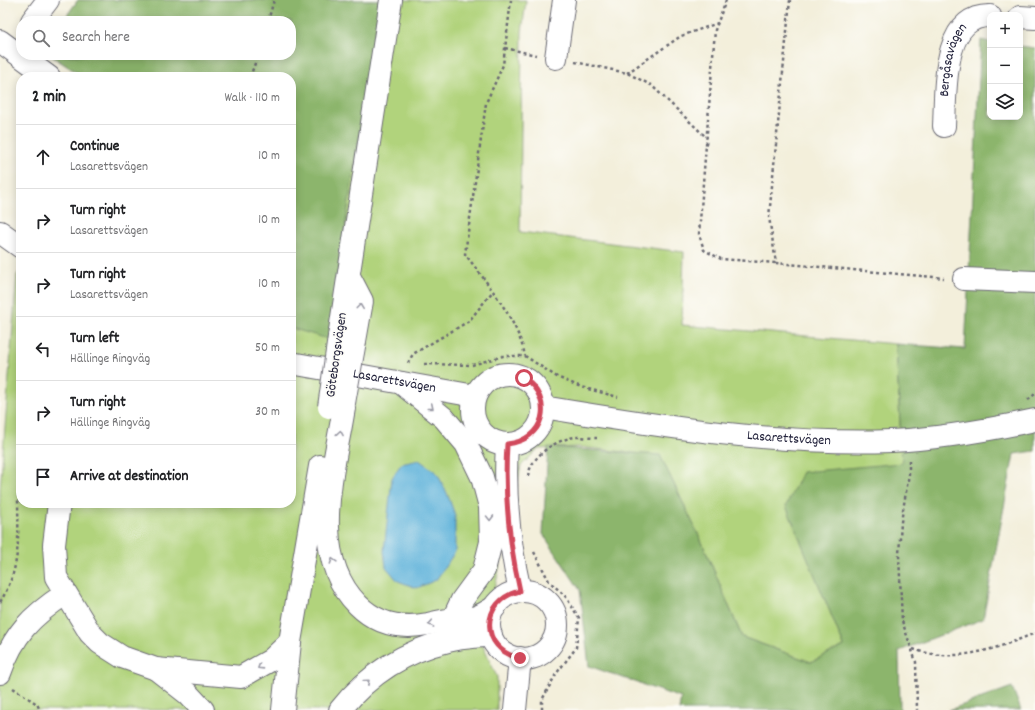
<!DOCTYPE html>
<meta charset="utf-8">
<style>
:root{--surface:#fff;--page:#f6f6f6;--text:#202124;--muted:#757577;--line:#e0e0e0}
body{margin:0;font-family:Dekko,sans-serif;background:var(--page);color:var(--text)}
.controls{position:absolute;right:12px;top:12px;display:grid;overflow:hidden;border-radius:8px;box-shadow:0 2px 10px #0003}
.controls button{width:36px;height:36px;display:grid;place-items:center;padding:0;border:0;border-bottom:1px solid var(--line);background:var(--surface);color:var(--text);font:20px sans-serif}
.stop{position:absolute;width:12px;height:12px;margin:-9px;border:3px solid #d1495b;border-radius:50%;background:#fff}
.stop.end{background:#d1495b;border-color:#fff;box-shadow:0 1px 4px #0008}
.list{margin:0;padding:0;list-style:none}
h2{display:flex;justify-content:space-between;align-items:center;height:52px;margin:0;padding:0 16px;font-size:17px}
h2 small{font-size:13px;font-weight:400;color:var(--muted)}
.list li{display:grid;grid-template-columns:26px 1fr auto;gap:12px;align-items:center;box-sizing:border-box;height:64px;padding:0 16px;border-top:1px solid var(--line)}
.list b{display:block;font-size:15px;white-space:nowrap}
.list p{margin:0;font-size:13px;white-space:nowrap;color:var(--muted)}
.list em{font-size:13px;font-style:normal;color:var(--muted)}
.icon{flex:none;width:22px;height:22px;fill:none;stroke:currentColor;stroke-width:2;stroke-linecap:round;stroke-linejoin:round}
.map{position:relative;flex:none;width:1035px;height:710px;overflow:hidden}
.search{position:absolute;background:var(--surface);box-shadow:0 2px 10px #0003;left:16px;top:16px;width:280px;height:44px;display:flex;align-items:center;gap:10px;box-sizing:border-box;padding:0 14px;border-radius:16px;color:var(--muted);font-size:15px}
.panel{position:absolute;background:var(--surface);box-shadow:0 2px 10px #0003;left:16px;top:72px;width:280px;height:436px;border-radius:16px}
.map>svg:first-child{display:block}
.green{fill:#b1d37c;stroke:#6a7a5c}
.forest{fill:#8cb56c;stroke:#576c54}
.water{fill:#5fb2da;stroke:#406a8a}
.lines{fill:none;stroke-linecap:round;stroke-linejoin:round}
.minor-casing{stroke:#6b6a73;stroke-width:24}
.major-casing{stroke:#6b6a73;stroke-width:24}
.path{stroke:#6b6a73;stroke-width:2.5;stroke-dasharray:3 3;stroke-linecap:butt}
.minor{stroke:#fff;stroke-width:22}
.major{stroke:#fff;stroke-width:22}
.major-bridge-casing{stroke:#6b6a73;stroke-width:24;stroke-linecap:butt}
.major-bridge{stroke:#fff;stroke-width:22}
.oneway{stroke:#9c9ca7}
.route{stroke:#d1495b;stroke-width:5}
.labels{text-anchor:middle;dominant-baseline:central;stroke-width:3;stroke-linejoin:round;paint-order:stroke}
.street-label{font-size:14px;fill:#22223b;stroke:#fdfcf7}
</style>
<div class="map">
<svg width="1035" height="710" viewBox="0 0 1035 710">
<rect width="100%" height="100%" fill="#fdfcf7"/>
<filter id="ink" filterUnits="userSpaceOnUse"><feTurbulence type="fractalNoise" baseFrequency=".025" numOctaves="2"/><feDisplacementMap in="SourceGraphic" scale="8" xChannelSelector="R" yChannelSelector="G"/><feConvolveMatrix kernelMatrix="1 2 1 2 8 2 1 2 1" color-interpolation-filters="sRGB"/></filter>
<filter id="wash" filterUnits="userSpaceOnUse"><feTurbulence type="fractalNoise" baseFrequency=".012" numOctaves="4" result="noise"/><feDisplacementMap in="SourceGraphic" scale="16" xChannelSelector="R" yChannelSelector="G"/><feGaussianBlur stdDeviation="0.9" result="paint"/><feColorMatrix in="noise" values="0 0 0 0 0 0 0 0 0 0 0 0 0 0 0 0 0 1.4 0 .05"/><feComposite in="paint" operator="in"/></filter>
<g filter="url(#wash)">
<rect width="100%" height="100%" fill="#f3efdb"/>
<path class="green" d="M78 0H526L522 32 520 232 684 252 682 325 896 344 902 464 817 579 844 646 811 662 742 637 701 540 660 456 579 447 538 449 521 466 496 583 477 633 497 677V710H0V490L17 275 21 269V503H291V77H84L50 55H291V21H63Z"/>
<g class="forest">
<path d="M78 0H380L328 339 291 328V77H84L50 55H291V21H63Z"/>
<path d="M981 40 990 42V117H1020V46L1035 48V451L1014 454 983 619 899 651 900 710H679L681 698 589 666 580 590 543 534 548 447 660 455 701 540 742 637 811 662 844 646 786 506 802 472 902 463 896 344 965 349Z"/>
<path d="M1012 687 1021 710H949Z"/>
</g>
<path class="water" d="M419 460 437 473 447 493 455 515V552L436 580 417 588 398 581 386 567 384 551 392 478 401 464Z"/>
</g>
<g filter="url(#ink)">
<g class="lines">
<g class="minor-casing">
<g id="minor">
<path d="M1020 17 1035 18"/>
<path d="M32 21 48 0"/>
<path d="M0 41 49 77"/>
<path d="M556 58 564 0"/>
<path id="s1" d="M944 126C946 92 941 15 990 16"/>
<path d="M0 232 21 247"/>
<path d="M964 279 1035 282"/>
<path id="s2" d="M291 363 475 396"/>
<circle cx="508" cy="409" r="35"/>
<path id="s3" d="M543 407C657 426 775 445 891 441 939 439 988 430 1035 420"/>
<path d="M507 444C504 494 509 543 520 591"/>
<circle cx="523" cy="625" r="34"/>
<path d="M0 673C13 635 31 616 65 594"/>
<path d="M515 710 520 658"/>
</g>
</g>
<g class="major-casing">
<g id="major">
<path d="M349 276 362 301 355 341"/>
<path d="M339 337 391 0"/>
<path d="M401 383 444 418 466 444 482 477 490 507 491 542 484 570 462 600 453 619"/>
<path d="M344 408C334 471 307 554 358 605 378 625 402 629 428 624 437 622 446 620 455 619 461 618 469 619 476 617 482 615 489 610 495 607"/>
<path d="M59 503 54 545 56 577 90 633 100 643 122 657 156 669 241 677 271 660 290 642"/>
<path d="M156 669 188 694 203 710"/>
<path d="M283 710 290 642 320 466"/>
<path d="M340 710C368 675 405 651 448 641 462 637 476 637 491 635"/>
</g>
</g>
<g class="path">
<path d="M511 0 503 65 486 103 465 254C487 283 518 320 525 356"/>
<path d="M726 0 715 30 699 234 704 250 721 259 776 263"/>
<path d="M790 0 769 217 776 263 944 278"/>
<path d="M268 21 274 0"/>
<path d="M505 48 536 55"/>
<path d="M575 62 627 73 651 85 707 138"/>
<path d="M627 73 681 36 718 23"/>
<path d="M250 77 258 55"/>
<path d="M408 363 413 354 469 321 493 291"/>
<path d="M424 364 472 365 503 356H525L557 377 581 387 618 397"/>
<path d="M1028 400 1035 394"/>
<path d="M909 460V474L901 522 899 555 902 621 916 662 917 710"/>
<path d="M528 476C531 456 555 440 575 437 582 437 590 438 597 438"/>
<path d="M534 552 549 581 566 597 579 618 576 648 556 674 542 700V710"/>
<path d="M0 602C22 568 18 534 18 495L21 488"/>
<path d="M913 649C954 664 997 649 1035 633"/>
<path d="M13 688 37 704 40 710"/>
</g>
<use href="#minor" class="minor"/>
<use href="#major" class="major"/>
<g class="major-bridge-casing">
<g id="major-bridge">
<path d="M344 403 355 341"/>
<path d="M329 407 339 337"/>
</g>
</g>
<use href="#major-bridge" class="major-bridge"/>
</g>
<defs><path id="oneway-chevron" d="M-2-3.5L2.5 0L-2 3.5" fill="none" stroke-width="1.6" stroke-linecap="round" stroke-linejoin="round"/></defs>
<g class="oneway">
<use href="#oneway-chevron" transform="translate(360 307) rotate(-83)"/>
<use href="#oneway-chevron" transform="translate(431 407) rotate(39)"/>
<use href="#oneway-chevron" transform="translate(340 433) rotate(-81)"/>
<use href="#oneway-chevron" transform="translate(490 518) rotate(89)"/>
<use href="#oneway-chevron" transform="translate(333 561) rotate(-108)"/>
<use href="#oneway-chevron" transform="translate(431 624) rotate(169)"/>
<use href="#oneway-chevron" transform="translate(260 667) rotate(148)"/>
<use href="#oneway-chevron" transform="translate(367 682) rotate(-40)"/>
</g>
</g>
<g class="lines" filter="url(#ink)">
<path class="route" d="M520 658C479 650 480 600 520 591 509 543 504 494 507 444 545 440 555 400 524 378"/>
</g>
<g class="labels">
<g class="street-label">
<text stroke="none"><textPath href="#s1" startOffset="67">Bergåsavägen</textPath></text>
<text transform="translate(337 355) rotate(-82)">Göteborgsvägen</text>
<text stroke="none"><textPath href="#s2" startOffset="105">Lasarettsvägen</textPath></text>
<text stroke="none"><textPath href="#s3" startOffset="248">Lasarettsvägen</textPath></text>
</g>
</g>
</svg>
<div class="controls">
<button>+</button>
<button>−</button>
<button><svg class="icon" aria-label="layers" viewBox="0 0 24 24"><path d="M12 4l9 5-9 5-9-5zM3 14l9 5 9-5"/></svg></button>
</div>
<div class="stop" style="left:524px;top:378px"></div>
<div class="stop end" style="left:520px;top:658px"></div>
<div class="search"><svg class="icon" aria-label="search" viewBox="0 0 24 24"><circle cx="10" cy="10" r="6"/><path d="M15 15l6 6"/></svg>Search here</div>
<section class="panel">
<h2>2 min<small>Walk · 110 m</small></h2>
<ul class="list">
<li><svg class="icon" aria-label="ahead" viewBox="0 0 24 24"><path d="M12 20V5M6 11l6-6 6 6"/></svg><div><b>Continue</b><p>Lasarettsvägen</p></div><em>10 m</em></li>
<li><svg class="icon" aria-label="right" viewBox="0 0 24 24"><path d="M7 20v-9h11M14 6l5 5-5 5"/></svg><div><b>Turn right</b><p>Lasarettsvägen</p></div><em>10 m</em></li>
<li><svg class="icon" aria-label="right" viewBox="0 0 24 24"><path d="M7 20v-9h11M14 6l5 5-5 5"/></svg><div><b>Turn right</b><p>Lasarettsvägen</p></div><em>10 m</em></li>
<li><svg class="icon" aria-label="left" viewBox="0 0 24 24"><path d="M17 20v-9H6M10 6l-5 5 5 5"/></svg><div><b>Turn left</b><p>Hällinge Ringväg</p></div><em>50 m</em></li>
<li><svg class="icon" aria-label="right" viewBox="0 0 24 24"><path d="M7 20v-9h11M14 6l5 5-5 5"/></svg><div><b>Turn right</b><p>Hällinge Ringväg</p></div><em>30 m</em></li>
<li><svg class="icon" aria-label="arrive" viewBox="0 0 24 24"><path d="M6 21V4h12l-3 4 3 4H6"/></svg><div><b>Arrive at destination</b></div></li>
</ul>
</section>
</div>
